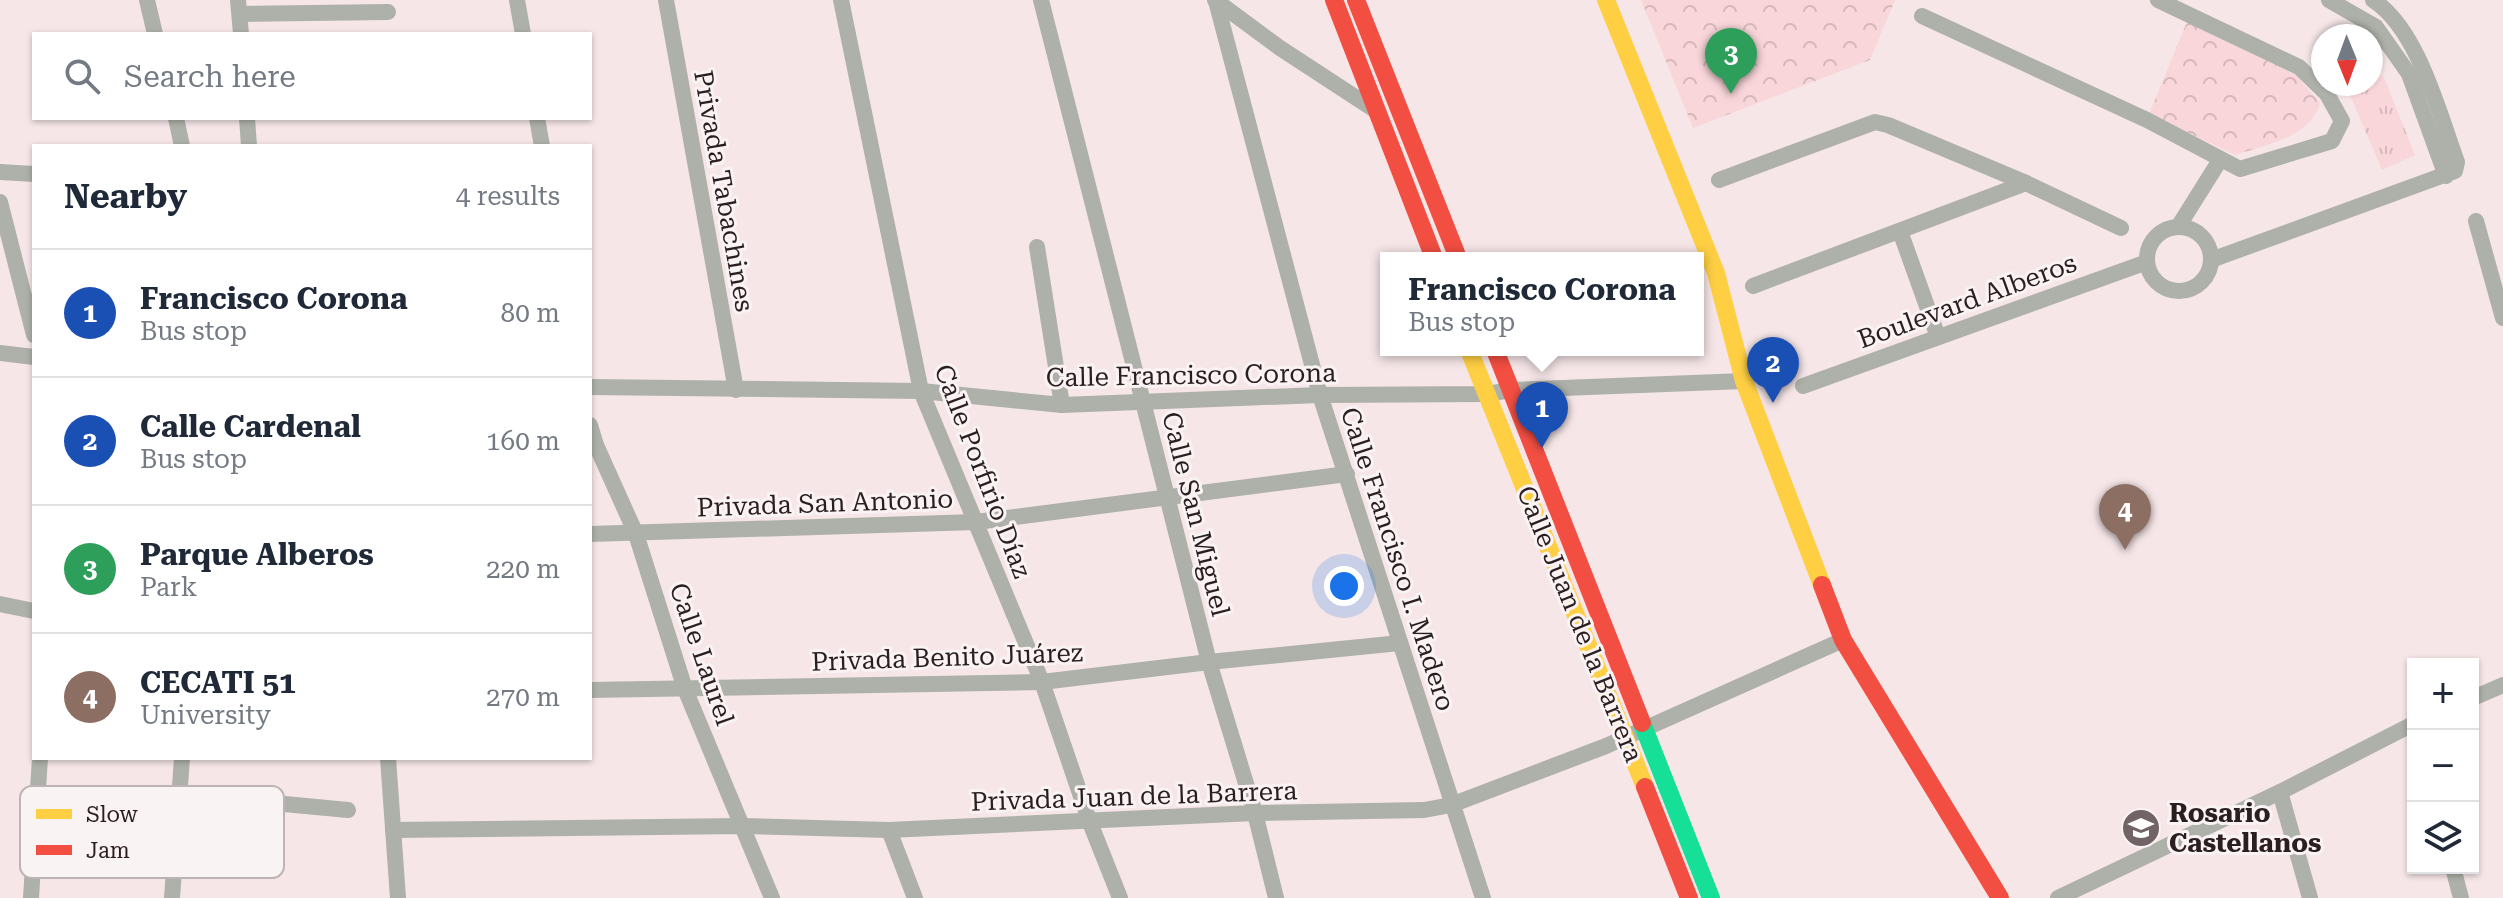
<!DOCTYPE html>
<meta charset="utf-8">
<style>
:root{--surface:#fff;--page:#f6f6f7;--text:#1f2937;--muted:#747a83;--line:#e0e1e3;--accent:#726466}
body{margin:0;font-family:"Roboto Serif",serif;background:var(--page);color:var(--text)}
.controls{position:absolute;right:24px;bottom:24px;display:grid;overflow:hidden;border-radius:0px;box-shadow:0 2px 6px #0004}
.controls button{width:72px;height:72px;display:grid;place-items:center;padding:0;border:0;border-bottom:2px solid var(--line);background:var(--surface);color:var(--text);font:40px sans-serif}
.compass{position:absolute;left:2311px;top:24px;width:72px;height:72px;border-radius:50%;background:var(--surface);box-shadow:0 2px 6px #0004;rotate:179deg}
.you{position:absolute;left:1344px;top:586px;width:28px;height:28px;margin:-20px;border:6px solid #fff;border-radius:50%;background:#1a73e8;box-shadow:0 0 0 12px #1a73e833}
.badge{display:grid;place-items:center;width:52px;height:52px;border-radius:50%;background:var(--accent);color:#fff;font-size:26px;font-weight:700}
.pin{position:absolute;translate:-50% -66px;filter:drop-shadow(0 2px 4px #0008)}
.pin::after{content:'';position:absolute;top:42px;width:28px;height:24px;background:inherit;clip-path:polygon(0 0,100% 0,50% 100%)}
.popup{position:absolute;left:1380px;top:252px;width:324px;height:104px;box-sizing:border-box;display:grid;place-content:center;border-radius:0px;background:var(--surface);filter:drop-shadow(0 2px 6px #0005);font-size:26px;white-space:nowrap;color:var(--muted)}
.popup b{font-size:30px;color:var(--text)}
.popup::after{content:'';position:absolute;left:50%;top:100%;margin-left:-16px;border:16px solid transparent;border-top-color:var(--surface)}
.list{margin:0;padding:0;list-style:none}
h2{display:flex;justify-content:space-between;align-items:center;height:104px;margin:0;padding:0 32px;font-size:34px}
h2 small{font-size:26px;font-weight:400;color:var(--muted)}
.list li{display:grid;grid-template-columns:52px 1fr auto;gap:24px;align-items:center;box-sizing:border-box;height:128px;padding:0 32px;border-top:2px solid var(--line)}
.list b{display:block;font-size:30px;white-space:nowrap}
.list p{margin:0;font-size:26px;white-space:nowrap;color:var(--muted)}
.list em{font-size:26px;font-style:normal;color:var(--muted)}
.icon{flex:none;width:44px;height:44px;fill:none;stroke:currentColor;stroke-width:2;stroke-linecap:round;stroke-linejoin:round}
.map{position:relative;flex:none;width:2503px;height:898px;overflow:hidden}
.search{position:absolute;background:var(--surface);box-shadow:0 2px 6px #0004;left:32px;top:32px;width:560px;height:88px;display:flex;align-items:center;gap:20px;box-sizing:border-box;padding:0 28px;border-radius:0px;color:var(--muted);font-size:30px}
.panel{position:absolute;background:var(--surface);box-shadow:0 2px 6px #0004;left:32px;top:144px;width:560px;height:616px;border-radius:0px}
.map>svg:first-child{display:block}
.grass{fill:url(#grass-tufts)}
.park{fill:url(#park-crowns)}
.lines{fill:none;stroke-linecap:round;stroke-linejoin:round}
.street{stroke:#adb1a9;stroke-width:16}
.fast{stroke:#16e098;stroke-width:18}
.slow{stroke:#ffcf43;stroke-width:18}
.jam{stroke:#f24e42;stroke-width:18}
.labels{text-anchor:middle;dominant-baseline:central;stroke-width:6;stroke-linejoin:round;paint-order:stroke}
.street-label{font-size:26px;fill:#2b1e20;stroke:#faf3f4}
.poi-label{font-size:26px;font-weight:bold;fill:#2b1e20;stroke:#faf3f4;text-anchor:start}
.key{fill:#faf3f4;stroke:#bcb3b4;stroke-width:2}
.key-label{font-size:22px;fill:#2b1e20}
</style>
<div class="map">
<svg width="2503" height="898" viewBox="0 0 2503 898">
<defs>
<pattern id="grass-tufts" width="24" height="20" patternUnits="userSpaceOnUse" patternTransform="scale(2)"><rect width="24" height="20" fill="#f9d6da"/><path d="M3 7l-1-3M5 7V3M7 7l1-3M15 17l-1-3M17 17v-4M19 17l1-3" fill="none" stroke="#d6b7bb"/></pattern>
<pattern id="park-crowns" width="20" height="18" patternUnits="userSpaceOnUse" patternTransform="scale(2)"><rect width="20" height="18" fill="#f9d6da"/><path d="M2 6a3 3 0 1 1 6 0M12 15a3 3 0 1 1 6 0" fill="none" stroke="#d6b7bb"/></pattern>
</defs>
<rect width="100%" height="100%" fill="#f6e6e8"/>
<path class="grass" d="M2383 75 2415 155 2382 170 2350 95Z"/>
<g class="park">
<path d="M1641 0H1895L1870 60 1693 128Z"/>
<path d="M2187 22 2296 75 2320 103C2310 138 2267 144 2235 155L2149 114Z"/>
</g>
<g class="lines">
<g class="street">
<path d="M147 0 155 34"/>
<path d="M238 0 241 34"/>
<path d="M517 0 523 34"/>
<path d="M666 0 736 390"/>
<path d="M841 0 921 391 1042 682 1089 820 1120 898"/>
<path d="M1041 0 1209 662 1255 813 1276 898"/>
<path d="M1215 0 1280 48 1378 112"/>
<path d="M2329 0 2376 27 2409 74 2446 176"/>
<path d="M1216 1 1320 395 1483 898"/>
<path d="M240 14 388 12"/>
<path d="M1922 16 2147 120 2240 169 2332 141 2342 121 2327 94 2299 67 2158 0"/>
<path d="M176 118 182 146"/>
<path d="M247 118 249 146"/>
<path d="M537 118 542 146"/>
<path d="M0 172 34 174"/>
<path d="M1719 180 1875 122 1888 125 2026 183 2121 228"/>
<path d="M0 202 34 335"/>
<path d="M2476 221 2503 318"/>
<circle cx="2179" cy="259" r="32"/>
<path d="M2178 227 2220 160"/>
<path d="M1900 231 1938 337"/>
<path d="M1037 247 1062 405"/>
<path d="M2211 260 2455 171 2457 162C2439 113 2418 29 2373 0"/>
<path d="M1753 286 2026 183"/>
<path d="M0 353 34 357"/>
<path d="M1803 386 2147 262"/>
<path d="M590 387 921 391 1062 405 1320 395 1487 394 1511 390 1744 381"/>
<path d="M590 425 596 445 636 534 685 689 772 898"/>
<path d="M590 534 976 522 1347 474"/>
<path d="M0 604 34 611"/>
<path d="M590 690 1042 682 1209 662 1400 643"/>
<path d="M2473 698 2503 685"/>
<path d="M388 758 398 898"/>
<path d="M2280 792 2310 898"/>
<path d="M178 794 348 810"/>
<path d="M393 830 742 826 889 830 1255 813 1424 810 1451 805 1606 746 1843 640"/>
<path d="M889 830 915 898"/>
<path d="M2453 868 2461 898"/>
<path d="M31 898 40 758"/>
<path d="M172 898 182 758"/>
<path d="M2058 898 2280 792 2413 724"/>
</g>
<path class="fast" d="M1642 723 1711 898"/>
<g class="slow">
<path d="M1606 0 1716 273 1744 381 1822 585"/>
<path d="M1469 350 1645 787"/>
</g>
<g class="jam">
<path d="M1334 0 1434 258"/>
<path d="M1356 0 1458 258"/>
<path d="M1495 350 1642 723"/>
<path d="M1822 585 1843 640 2000 898"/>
<path d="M1645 787 1689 898"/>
</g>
</g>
<defs>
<g id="school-disc" transform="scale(2)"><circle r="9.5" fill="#726466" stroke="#faf3f4"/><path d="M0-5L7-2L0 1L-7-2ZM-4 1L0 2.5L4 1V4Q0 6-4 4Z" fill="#fff"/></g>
</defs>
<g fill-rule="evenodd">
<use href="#school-disc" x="2141" y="828"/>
</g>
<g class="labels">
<g class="street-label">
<text transform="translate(724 191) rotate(80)">Privada Tabachines</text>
<text transform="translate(1967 301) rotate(-20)">Boulevard Alberos</text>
<text transform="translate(1191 375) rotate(-1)">Calle Francisco Corona</text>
<text transform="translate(983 471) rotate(69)">Calle Porfirio Díaz</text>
<text transform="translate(825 503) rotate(-2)">Privada San Antonio</text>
<text transform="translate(1196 514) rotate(76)">Calle San Miguel</text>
<text transform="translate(1398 559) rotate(72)">Calle Francisco I. Madero</text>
<text transform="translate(1580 624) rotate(68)">Calle Juan de la Barrera</text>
<text transform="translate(702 654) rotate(71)">Calle Laurel</text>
<text transform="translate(947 657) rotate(-2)">Privada Benito Juárez</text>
<text transform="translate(1134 796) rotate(-2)">Privada Juan de la Barrera</text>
</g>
<g class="poi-label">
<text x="2169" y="813">Rosario<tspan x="2169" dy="30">Castellanos</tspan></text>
</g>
</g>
<rect x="20" y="786" width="264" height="92" rx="12" class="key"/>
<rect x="36" y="809" width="36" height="10" fill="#ffcf43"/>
<rect x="36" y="845" width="36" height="10" fill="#f24e42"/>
<g class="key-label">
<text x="86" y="822">Slow</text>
<text x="86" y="858">Jam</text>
</g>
</svg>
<div class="controls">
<button>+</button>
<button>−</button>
<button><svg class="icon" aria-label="layers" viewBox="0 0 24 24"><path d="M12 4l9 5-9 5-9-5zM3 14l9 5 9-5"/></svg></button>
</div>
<svg class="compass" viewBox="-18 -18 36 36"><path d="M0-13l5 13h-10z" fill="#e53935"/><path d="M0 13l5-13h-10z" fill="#747a83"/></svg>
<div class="you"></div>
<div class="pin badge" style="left:1542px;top:448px;background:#1a4fb4">1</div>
<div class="popup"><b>Francisco Corona</b>Bus stop</div>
<div class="pin badge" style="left:1773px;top:403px;background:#1a4fb4">2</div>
<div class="pin badge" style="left:1731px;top:94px;background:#2e9e5b">3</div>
<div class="pin badge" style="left:2125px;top:550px;background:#8d6e63">4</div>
<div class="search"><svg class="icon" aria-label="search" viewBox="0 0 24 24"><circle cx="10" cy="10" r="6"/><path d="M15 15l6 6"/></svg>Search here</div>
<section class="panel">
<h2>Nearby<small>4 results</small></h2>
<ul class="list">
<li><span class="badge" style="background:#1a4fb4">1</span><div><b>Francisco Corona</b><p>Bus stop</p></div><em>80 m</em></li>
<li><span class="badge" style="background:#1a4fb4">2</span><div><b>Calle Cardenal</b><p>Bus stop</p></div><em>160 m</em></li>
<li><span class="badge" style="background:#2e9e5b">3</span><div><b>Parque Alberos</b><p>Park</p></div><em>220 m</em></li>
<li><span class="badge" style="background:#8d6e63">4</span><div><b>CECATI 51</b><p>University</p></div><em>270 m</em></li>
</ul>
</section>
</div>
